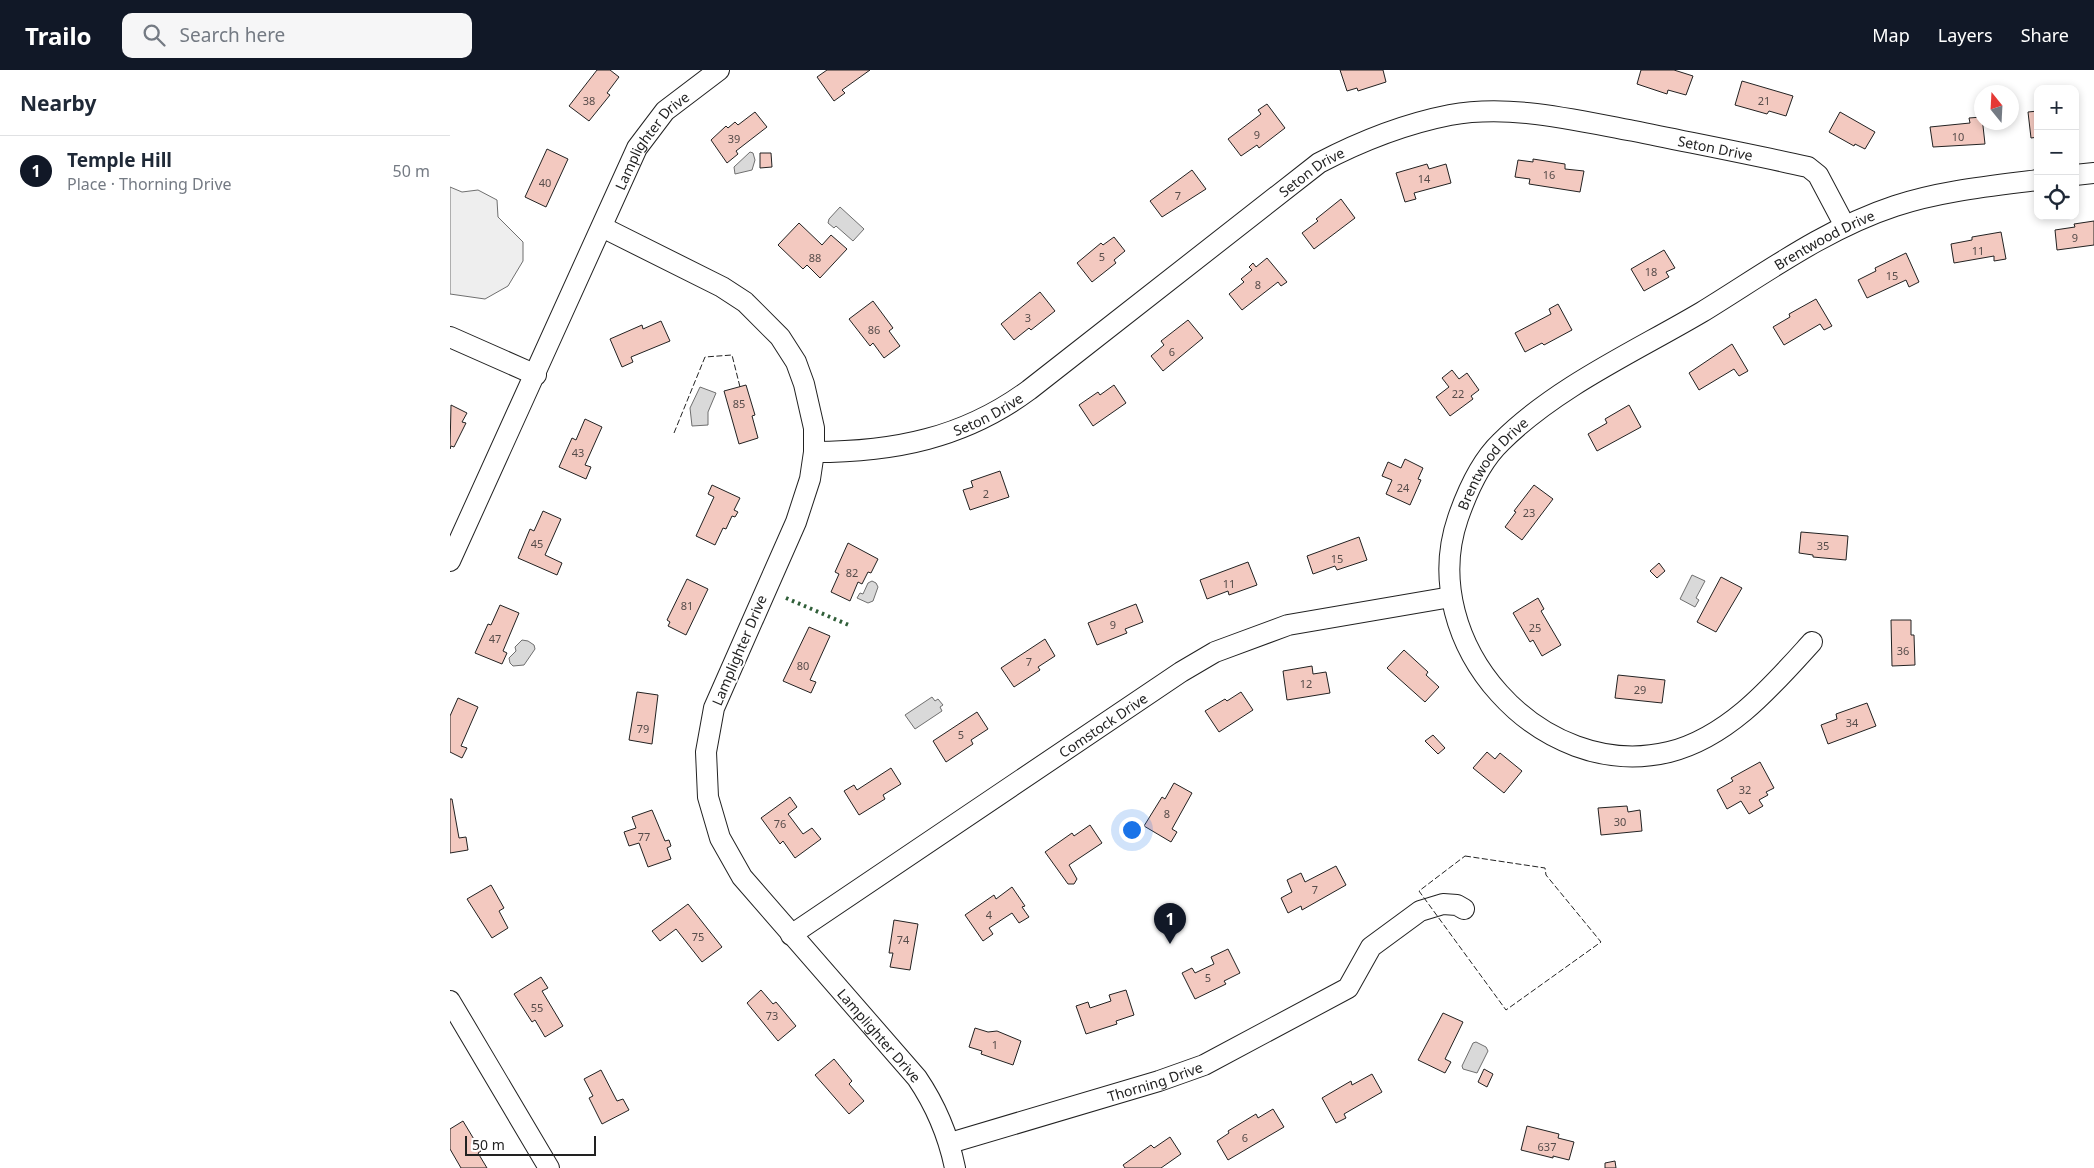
<!DOCTYPE html>
<meta charset="utf-8">
<style>
:root{--surface:#fff;--page:#f6f6f7;--text:#1f2937;--muted:#747a83;--line:#e0e1e3;--accent:#111827}
body{margin:0;font-family:"Noto Sans",sans-serif;background:var(--page);color:var(--text)}
.controls{position:absolute;right:15px;top:15px;display:grid;overflow:hidden;border-radius:10px;box-shadow:0 2px 8px #0003}
.controls button{width:45px;height:45px;display:grid;place-items:center;padding:0;border:0;border-bottom:1px solid var(--line);background:var(--surface);color:var(--text);font:25px sans-serif}
.compass{position:absolute;left:1524px;top:15px;width:45px;height:45px;border-radius:50%;background:var(--surface);box-shadow:0 2px 8px #0003;rotate:342deg}
.scale{position:absolute;left:15px;bottom:12px;width:131px;box-sizing:border-box;padding-left:5px;border:2px solid #222;border-top:0;font-size:14px;line-height:18px;white-space:nowrap;color:#222;-webkit-text-stroke:4px #fff;paint-order:stroke}
.you{position:absolute;left:681px;top:759px;width:18px;height:18px;margin:-12px;border:4px solid #fff;border-radius:50%;background:#1a73e8;box-shadow:0 0 0 8px #1a73e833}
.badge{display:grid;place-items:center;width:32px;height:32px;border-radius:50%;background:var(--accent);color:#fff;font-size:16px;font-weight:700}
.pin{position:absolute;translate:-50% -41px;filter:drop-shadow(0 1px 2px #0008)}
.pin::after{content:'';position:absolute;top:26px;width:18px;height:15px;background:inherit;clip-path:polygon(0 0,100% 0,50% 100%)}
.list{margin:0;padding:0;list-style:none}
h2{display:flex;justify-content:space-between;align-items:center;height:65px;margin:0;padding:0 20px;font-size:21px}
h2 small{font-size:16px;font-weight:400;color:var(--muted)}
.list li{display:grid;grid-template-columns:32px 1fr auto;gap:15px;align-items:center;box-sizing:border-box;height:70px;padding:0 20px;border-top:1px solid var(--line)}
.list b{display:block;font-size:19px;white-space:nowrap}
.list p{margin:0;font-size:16px;white-space:nowrap;color:var(--muted)}
.list em{font-size:16px;font-style:normal;color:var(--muted)}
.icon{flex:none;width:28px;height:28px;fill:none;stroke:currentColor;stroke-width:2;stroke-linecap:round;stroke-linejoin:round}
.map{position:relative;flex:none;width:1644px;height:1098px;overflow:hidden}
header{display:flex;align-items:center;gap:30px;box-sizing:border-box;height:70px;padding:0 25px;background:var(--accent);color:#fff}
header strong{font-size:24px}
nav{display:flex;gap:28px;margin-inline-start:auto;font-size:18px}
.search{width:350px;height:45px;background:var(--page);display:flex;align-items:center;gap:12px;box-sizing:border-box;padding:0 18px;border-radius:10px;color:var(--muted);font-size:19px}
main{display:flex}
aside{flex:1;background:var(--surface)}
.map>svg:first-child{display:block}
.green{fill:#eee;stroke:#6f6f6f}
.water{fill:#d9d9d9;stroke:#6f6f6f}
.building{fill:#f3c9c0;stroke:#222}
.lines{fill:none;stroke-linecap:round;stroke-linejoin:round}
.minor-casing{stroke:#222;stroke-width:22}
.minor{stroke:#fff;stroke-width:20}
.hedge{stroke:#2f5e38;stroke-width:4;stroke-dasharray:2.5 4;stroke-linecap:butt}
.fence{stroke:#222;stroke-width:1;stroke-dasharray:6 2.5;stroke-linecap:butt}
.labels{text-anchor:middle;dominant-baseline:central;stroke-width:4;stroke-linejoin:round;paint-order:stroke}
.number-label{font-size:11px;fill:#564c4a}
.street-label{font-size:14px;fill:#222;stroke:#fff}
</style>
<header>
<strong>Trailo</strong>
<div class="search"><svg class="icon" aria-label="search" viewBox="0 0 24 24"><circle cx="10" cy="10" r="6"/><path d="M15 15l6 6"/></svg>Search here</div>
<nav><a>Map</a><a>Layers</a><a>Share</a></nav>
</header>
<main>
<aside>
<h2>Nearby<small></small></h2>
<ul class="list">
<li><span class="badge">1</span><div><b>Temple Hill</b><p>Place · Thorning Drive</p></div><em>50 m</em></li>
</ul>
</aside>
<div class="map">
<svg width="1644" height="1098" viewBox="0 0 1644 1098">
<rect width="100%" height="100%" fill="#fff"/>
<path class="green" d="M0 117 12 122 28 120 47 130 48 147 73 172V191L58 216 35 229 0 224Z"/>
<g class="water">
<path d="M300 82 303 83 305 90 302 100 285 104 284 97Z"/>
<path d="M390 137 414 159 403 171 386 156 384 158 378 153 379 149Z"/>
<path d="M250 317 266 323 258 342V355L242 356 240 338Z"/>
<path d="M1242 505 1255 511 1246 528 1249 530 1245 537 1230 529Z"/>
<path d="M422 511 426 513 428 517 423 531 418 533 407 528 410 523 413 524 418 513Z"/>
<path d="M72 570 78 571 84 575 85 579 74 595 63 596 60 593 59 588 66 581 65 577Z"/>
<path d="M482 627 485 631 488 629 493 635 490 637 492 641 465 659 455 645Z"/>
<path d="M1026 972 1036 977 1038 981 1027 1003 1013 999 1012 996 1023 973Z"/>
</g>
<g class="building">
<path d="M147 0H160L169 7 157 23 160 25 139 51 119 36Z"/>
<path d="M377 0H420L392 20 395 23 384 31 367 7Z"/>
<path d="M890 0H933L936 12 908 21 907 18 897 21Z"/>
<path d="M1191 0H1224L1243 6 1236 25 1218 20 1217 24 1187 14Z"/>
<path d="M1292 11 1343 26 1336 46 1319 41 1317 44 1285 35Z"/>
<path d="M817 34 835 58 809 78 807 75 791 86 778 69 811 44 808 40Z"/>
<path d="M1588 41V67L1581 68 1578 42Z"/>
<path d="M305 42 317 57 286 81 288 84 277 93 261 70 276 56 278 58 285 52 288 55Z"/>
<path d="M1390 42 1425 62 1415 79 1405 74 1404 76 1379 62Z"/>
<path d="M1532 47 1535 74 1483 77 1480 57 1520 53 1519 48Z"/>
<path d="M97 79 118 89 96 137 75 127Z"/>
<path d="M310 83H321L322 97 310 98Z"/>
<path d="M1083 89 1115 94V99L1134 101 1130 122 1079 114 1080 109 1065 107 1068 90 1083 92Z"/>
<path d="M977 94 979 99 996 94 1001 113 964 123 966 129 955 132 946 103Z"/>
<path d="M742 100 756 119 712 147 700 131Z"/>
<path d="M891 129 905 148 864 179 852 163 868 151 866 149Z"/>
<path d="M1644 151V175L1607 180 1605 160 1625 157 1624 154Z"/>
<path d="M349 153 372 175 381 165 397 179 370 208 357 195 353 199 328 175Z"/>
<path d="M1551 162 1556 189 1544 191V186L1504 193 1501 174 1522 170V167Z"/>
<path d="M664 167 675 181 664 190 666 193 642 212 627 193 651 173 653 175Z"/>
<path d="M1214 180 1225 198 1216 202 1219 207 1194 221 1181 199Z"/>
<path d="M1456 183 1469 212 1459 217 1456 210 1417 228 1408 210 1426 201 1425 198Z"/>
<path d="M817 188 837 212 831 216 828 212 792 240 779 224 794 212 791 209 802 200 799 197 803 193 806 197Z"/>
<path d="M590 222 605 241 581 260 579 258 564 270 551 254Z"/>
<path d="M1366 229 1382 256 1374 260 1370 254 1334 275 1323 257 1340 247 1339 244Z"/>
<path d="M423 231 443 258 439 261 450 276 434 288 423 273 420 276 399 249Z"/>
<path d="M1108 234 1122 260 1094 275 1092 273 1075 282 1065 263 1101 244 1099 239Z"/>
<path d="M738 250 753 268 713 301 701 286 714 275 711 271Z"/>
<path d="M211 251 220 271 181 287 183 292 172 297 160 269 192 255 193 259Z"/>
<path d="M1282 274 1298 301 1289 306 1284 299 1249 320 1239 303Z"/>
<path d="M1002 300 1009 309 1017 303 1029 320 1021 326 1023 329 1000 346 986 327 999 317 992 308Z"/>
<path d="M296 315 305 345 302 346 308 368 289 374 274 321Z"/>
<path d="M664 315 676 333 643 356 629 335 648 322 650 325Z"/>
<path d="M1 335 17 343 12 352 16 353 4 377 1 376 0 379Z"/>
<path d="M1179 335 1191 357 1147 381 1138 364 1157 353 1155 349Z"/>
<path d="M135 349 152 357 135 395 141 397 136 409 109 397 122 368 126 370Z"/>
<path d="M955 389 973 398 968 409 971 410 960 435 936 424 942 410 932 406 938 392 951 398Z"/>
<path d="M550 401 559 427 520 440 513 420 523 417 521 411Z"/>
<path d="M262 415 290 428 284 440 288 442 285 447 282 446 276 459 273 458 265 475 246 466 264 427 258 424Z"/>
<path d="M1084 415 1103 429 1072 470 1055 457 1066 442 1064 441Z"/>
<path d="M93 441 111 449 95 485 112 493 107 505 68 488 80 459 84 461Z"/>
<path d="M1351 462 1398 466 1396 490 1363 487V485L1349 483Z"/>
<path d="M909 467 917 490 887 500 885 496 863 504 857 486Z"/>
<path d="M398 473 428 489 421 503 418 502 412 514 408 512 400 531 381 522 389 504 385 502Z"/>
<path d="M798 492 807 515 779 525 778 521 757 529 750 510Z"/>
<path d="M1209 493 1215 501 1207 508 1200 501Z"/>
<path d="M1271 507 1292 518 1266 562 1247 552Z"/>
<path d="M237 509 258 519 236 565 218 556 220 552 217 550Z"/>
<path d="M1088 528 1094 539 1091 541 1111 575 1092 586 1083 570 1080 572 1063 543Z"/>
<path d="M686 534 693 552 675 559 677 563 647 575 638 553Z"/>
<path d="M50 535 69 543 53 581 57 583 52 594 25 583 38 554 41 555Z"/>
<path d="M1441 550H1461V565H1464L1465 595 1442 596Z"/>
<path d="M359 557 380 566 360 610 366 612 361 623 333 611Z"/>
<path d="M595 569 605 586 588 597 590 600 564 617 551 598Z"/>
<path d="M954 580 978 602 976 605 989 617 975 632 937 598Z"/>
<path d="M862 596 863 604 876 602 880 623 837 630 833 601Z"/>
<path d="M1168 605 1215 610 1212 633 1165 628Z"/>
<path d="M187 622 208 625 202 674 179 670Z"/>
<path d="M791 622 803 640 769 662 755 641 775 629 777 631Z"/>
<path d="M8 628 28 637 11 676 17 678 12 688 0 682V646Z"/>
<path d="M1417 633 1426 656 1378 674 1371 655 1387 649 1386 644Z"/>
<path d="M527 642 538 659 521 670 523 674 496 692 483 671Z"/>
<path d="M983 665 995 678 988 684 975 671Z"/>
<path d="M1037 682 1045 689 1050 683 1072 701 1054 723 1023 698Z"/>
<path d="M1310 692 1324 718 1316 722 1318 725 1309 730 1313 736 1299 744 1291 731 1277 739 1267 720 1283 711 1281 708Z"/>
<path d="M441 698 451 714 433 725 435 729 409 745 394 721 404 715 407 720Z"/>
<path d="M724 713 742 723 722 759 727 762 721 772 694 756 712 727 715 729Z"/>
<path d="M340 727 347 737 338 744 353 764 362 758 371 769 345 788 333 771 330 774 311 748Z"/>
<path d="M0 729H2L9 768 16 767 18 780 0 783Z"/>
<path d="M1177 736 1178 742 1190 740 1192 761 1151 765 1148 738Z"/>
<path d="M202 740 215 771 219 770 221 776 217 778 221 789 198 797 189 773 179 776 174 762 186 758 182 747Z"/>
<path d="M640 755 652 773 619 795 627 809 624 814H618L595 782 622 763 624 766Z"/>
<path d="M886 796 896 815 852 840 851 836 838 843 831 828 842 822 837 810 851 803 855 812Z"/>
<path d="M41 815 54 838 49 841 58 858 42 868 17 829Z"/>
<path d="M562 817 575 836 572 837 579 847 569 853 562 843 539 858 543 864 533 871 515 845 544 825 546 829Z"/>
<path d="M238 834 272 877 252 892 226 859 210 871 202 861Z"/>
<path d="M444 850 468 854 460 900 440 897 443 883H439Z"/>
<path d="M778 879 790 903 774 911 776 914 745 929 732 903 742 898 745 903 764 894 761 887Z"/>
<path d="M91 907 98 918 92 921 113 956 95 967 85 950 82 952 64 924Z"/>
<path d="M311 920 323 934 326 932 346 956 328 971 297 933Z"/>
<path d="M676 920 684 945 666 951 667 954 636 964 626 936 638 932 640 938 661 931 659 925Z"/>
<path d="M993 943 1013 952 995 989 1001 992 995 1003 968 990Z"/>
<path d="M525 958 538 962 547 961 571 971 563 995 531 984 532 981 519 977Z"/>
<path d="M384 989 402 1011 399 1014 414 1031 399 1044 365 1005Z"/>
<path d="M1034 999 1043 1004 1037 1017 1028 1012Z"/>
<path d="M151 1000 167 1031 173 1029 179 1040 152 1054 139 1028 143 1026 134 1009Z"/>
<path d="M922 1004 932 1022 894 1044 896 1048 886 1053 872 1028 901 1011 902 1015Z"/>
<path d="M823 1039 834 1057 778 1090 767 1071 779 1063 778 1061 806 1044 808 1048Z"/>
<path d="M13 1051 31 1081 28 1083 37 1098H11L0 1079V1059Z"/>
<path d="M1077 1056 1109 1064 1108 1068 1124 1072 1119 1090 1103 1086V1088L1071 1080Z"/>
<path d="M720 1067 731 1084 711 1098H675L673 1095 701 1075 704 1078Z"/>
<path d="M1165 1091 1166 1098H1155V1093Z"/>
</g>
<g class="lines">
<g class="minor-casing">
<g id="minor">
<path d="M1625 105 1644 103"/>
<path id="s1" d="M152 157 272 217 295 232 330 267 346 292 354 314 364 358V382L360 409 346 452 264 638 256 682 258 727 270 768 292 807 467 1008C486 1036 498 1064 505 1098"/>
<path d="M0 267 86 305"/>
<path id="s2" d="M364 382C444 382 514 368 579 320L869 93C911 71 954 54 1000 45 1061 34 1124 50 1184 61 1242 73 1300 84 1358 97L1368 105 1395 156"/>
<path id="s3" d="M0 491 187 78 215 41 269 0"/>
<path id="s4" d="M1362 572C1323 615 1279 667 1219 682 1091 713 965 573 1008 448 1017 422 1031 391 1051 372 1106 317 1186 281 1252 242 1314 204 1375 159 1445 136 1490 121 1541 116 1588 110"/>
<path id="s5" d="M341 865 731 602 765 582 838 555 1001 527"/>
<path d="M0 931 99 1098"/>
<path id="s6" d="M500 1073 709 1011 754 995 898 918 921 877 970 841 993 834 1007 835 1014 839"/>
</g>
</g>
<use href="#minor" class="minor"/>
<path class="hedge" d="M336 528 401 556"/>
<g class="fence">
<path d="M224 363 255 287 282 285 290 317"/>
<path d="M1015 786 1095 798 1096 805 1151 872 1056 940 969 821Z"/>
</g>
</g>
<g class="labels">
<g class="number-label">
<text x="139" y="30">38</text>
<text x="1314" y="30">21</text>
<text x="807" y="64">9</text>
<text x="1508" y="66">10</text>
<text x="284" y="68">39</text>
<text x="1099" y="104">16</text>
<text x="974" y="108">14</text>
<text x="95" y="112">40</text>
<text x="728" y="125">7</text>
<text x="1625" y="167">9</text>
<text x="1528" y="180">11</text>
<text x="652" y="186">5</text>
<text x="365" y="187">88</text>
<text x="1201" y="201">18</text>
<text x="1442" y="205">15</text>
<text x="808" y="214">8</text>
<text x="578" y="247">3</text>
<text x="424" y="259">86</text>
<text x="722" y="281">6</text>
<text x="1008" y="323">22</text>
<text x="289" y="333">85</text>
<text x="128" y="382">43</text>
<text x="953" y="417">24</text>
<text x="536" y="423">2</text>
<text x="1079" y="442">23</text>
<text x="87" y="473">45</text>
<text x="1373" y="475">35</text>
<text x="887" y="488">15</text>
<text x="402" y="502">82</text>
<text x="779" y="513">11</text>
<text x="237" y="535">81</text>
<text x="663" y="554">9</text>
<text x="1085" y="557">25</text>
<text x="45" y="568">47</text>
<text x="1453" y="580">36</text>
<text x="579" y="591">7</text>
<text x="353" y="595">80</text>
<text x="856" y="613">12</text>
<text x="1190" y="619">29</text>
<text x="1402" y="652">34</text>
<text x="193" y="658">79</text>
<text x="511" y="664">5</text>
<text x="1295" y="719">32</text>
<text x="717" y="743">8</text>
<text x="1170" y="751">30</text>
<text x="330" y="753">76</text>
<text x="194" y="766">77</text>
<text x="865" y="819">7</text>
<text x="539" y="844">4</text>
<text x="248" y="866">75</text>
<text x="453" y="869">74</text>
<text x="758" y="907">5</text>
<text x="87" y="937">55</text>
<text x="322" y="945">73</text>
<text x="545" y="974">1</text>
<text x="795" y="1067">6</text>
<text x="1097" y="1076">637</text>
</g>
<g class="street-label">
<text stroke="none"><textPath href="#s3" startOffset="468">Lamplighter Drive</textPath></text>
<text stroke="none"><textPath href="#s2" startOffset="1005">Seton Drive</textPath></text>
<text stroke="none"><textPath href="#s2" startOffset="585">Seton Drive</textPath></text>
<text stroke="none"><textPath href="#s4" startOffset="1031">Brentwood Drive</textPath></text>
<text stroke="none"><textPath href="#s2" startOffset="180">Seton Drive</textPath></text>
<text stroke="none"><textPath href="#s4" startOffset="626">Brentwood Drive</textPath></text>
<text transform="translate(289 580) rotate(-67)">Lamplighter Drive</text>
<text stroke="none"><textPath href="#s5" startOffset="376">Comstock Drive</textPath></text>
<text stroke="none"><textPath href="#s1" startOffset="996">Lamplighter Drive</textPath></text>
<text stroke="none"><textPath href="#s6" startOffset="214">Thorning Drive</textPath></text>
</g>
</g>
</svg>
<div class="controls">
<button>+</button>
<button>−</button>
<button><svg class="icon" aria-label="locate" viewBox="0 0 24 24"><circle cx="12" cy="12" r="6"/><path d="M12 2v4M12 18v4M2 12h4M18 12h4"/></svg></button>
</div>
<svg class="compass" viewBox="-18 -18 36 36"><path d="M0-13l5 13h-10z" fill="#e53935"/><path d="M0 13l5-13h-10z" fill="#747a83"/></svg>
<div class="scale">50 m</div>
<div class="you"></div>
<div class="pin badge" style="left:720px;top:874px">1</div>
</div>
</main>
